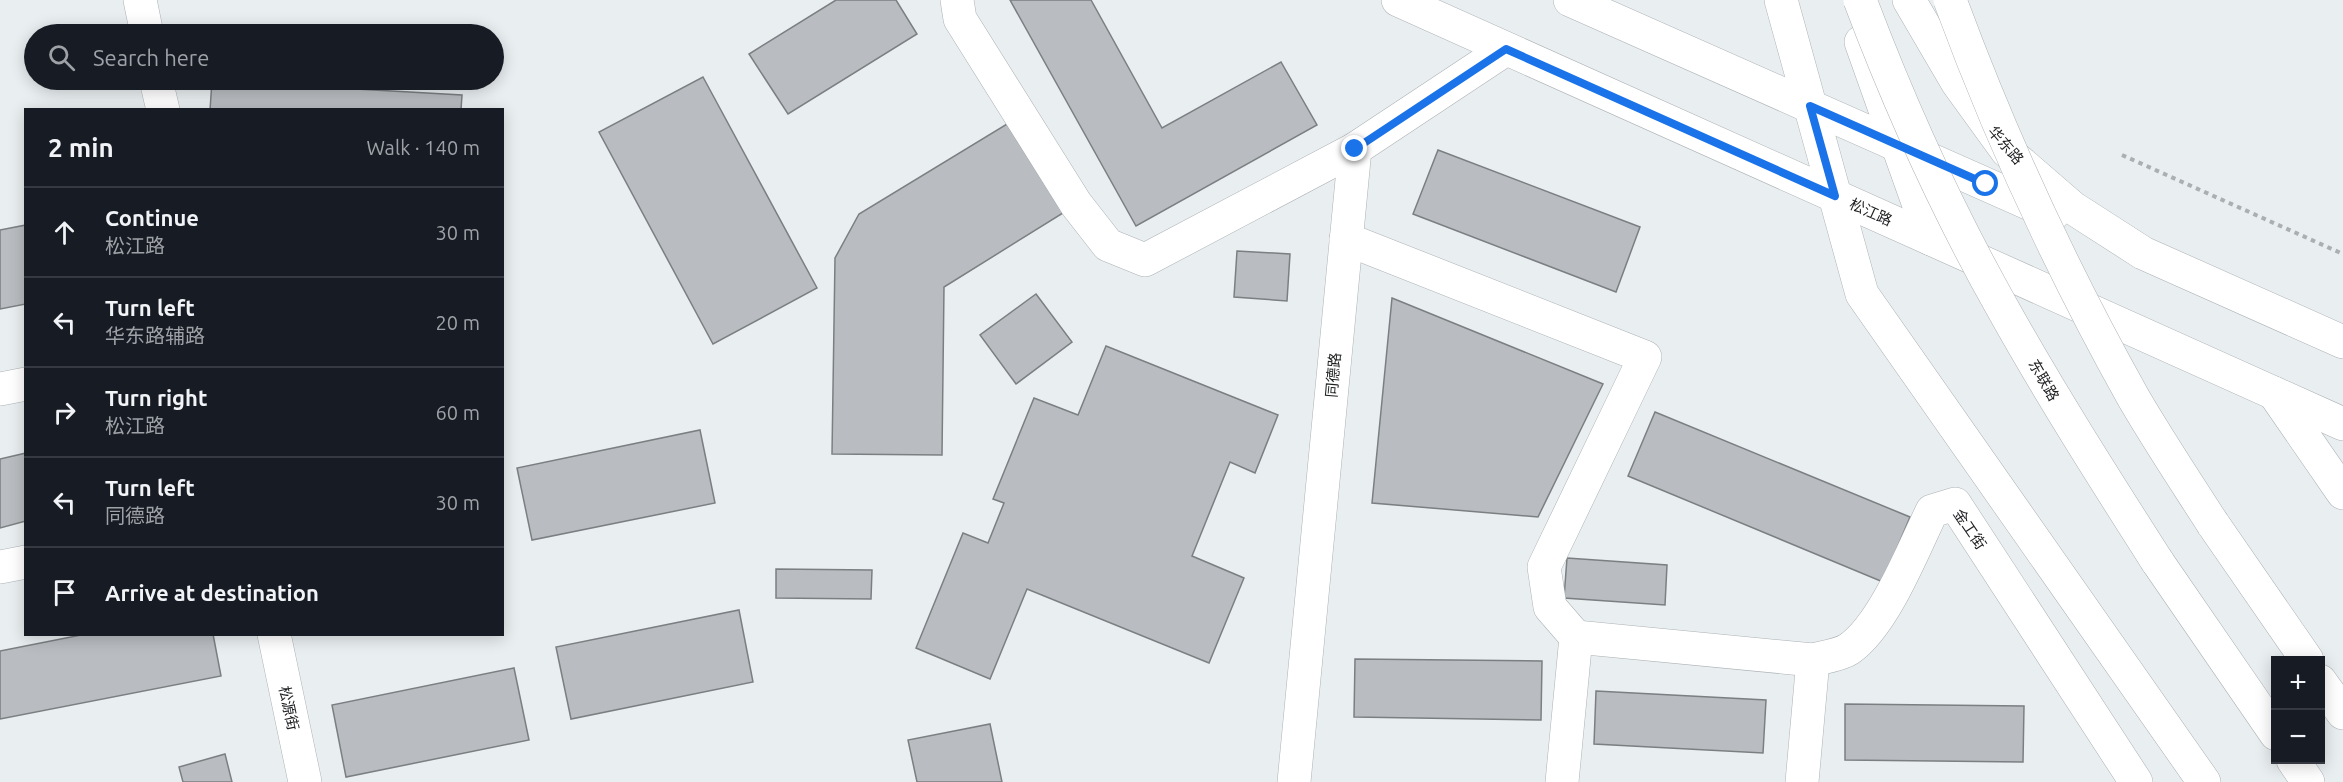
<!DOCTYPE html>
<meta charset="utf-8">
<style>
:root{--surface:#171b24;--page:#242831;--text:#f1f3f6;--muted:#9ea1a6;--line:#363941}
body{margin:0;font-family:Ubuntu,"Noto Sans SC",sans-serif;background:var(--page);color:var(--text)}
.controls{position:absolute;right:18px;bottom:18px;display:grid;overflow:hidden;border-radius:0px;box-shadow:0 3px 15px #0003}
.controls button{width:54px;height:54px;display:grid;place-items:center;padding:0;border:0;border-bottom:2px solid var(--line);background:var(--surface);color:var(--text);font:30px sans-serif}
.stop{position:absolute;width:18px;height:18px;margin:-14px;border:4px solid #1a73e8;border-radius:50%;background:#fff}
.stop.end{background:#1a73e8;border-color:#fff;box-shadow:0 2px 6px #0008}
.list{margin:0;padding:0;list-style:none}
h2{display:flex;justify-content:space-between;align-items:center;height:78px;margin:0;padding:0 24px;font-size:26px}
h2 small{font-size:20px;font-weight:400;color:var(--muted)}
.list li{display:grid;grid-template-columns:39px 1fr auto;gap:18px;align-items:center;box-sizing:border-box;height:90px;padding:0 24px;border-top:2px solid var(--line)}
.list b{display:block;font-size:22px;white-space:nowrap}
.list p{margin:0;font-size:20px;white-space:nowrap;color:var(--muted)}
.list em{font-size:20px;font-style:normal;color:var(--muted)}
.icon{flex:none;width:33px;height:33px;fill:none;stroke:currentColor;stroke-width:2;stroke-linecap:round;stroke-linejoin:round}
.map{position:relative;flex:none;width:2343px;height:782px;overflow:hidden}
.search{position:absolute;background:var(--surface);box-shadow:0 3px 15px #0003;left:24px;top:24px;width:480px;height:66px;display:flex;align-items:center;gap:15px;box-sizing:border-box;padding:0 21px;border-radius:33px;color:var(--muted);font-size:22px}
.panel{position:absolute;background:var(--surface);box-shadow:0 3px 15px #0003;left:24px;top:108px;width:480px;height:528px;border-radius:0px}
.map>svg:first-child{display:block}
.building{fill:#b9bdc1;stroke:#7b7f82;stroke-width:1.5}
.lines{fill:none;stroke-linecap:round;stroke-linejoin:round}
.minor-casing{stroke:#adb2b5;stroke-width:34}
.major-casing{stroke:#adb2b5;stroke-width:34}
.highway-casing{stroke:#adb2b5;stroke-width:34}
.path{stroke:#abafb1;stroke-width:4;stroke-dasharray:4.5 4.5;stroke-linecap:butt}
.minor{stroke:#fff;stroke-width:33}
.major{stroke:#fff;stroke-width:33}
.highway{stroke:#fff;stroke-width:33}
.highway-bridge-casing{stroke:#adb2b5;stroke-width:34;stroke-linecap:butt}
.highway-bridge{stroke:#fff;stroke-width:33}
.route{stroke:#1a73e8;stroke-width:8}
.labels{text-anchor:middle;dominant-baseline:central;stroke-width:4.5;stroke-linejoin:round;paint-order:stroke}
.street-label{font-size:15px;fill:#1e1f21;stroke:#fff}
</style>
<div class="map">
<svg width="2343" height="782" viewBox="0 0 2343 782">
<rect width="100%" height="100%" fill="#e9eef1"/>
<g class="building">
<path d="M836 0H896L917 34 788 114 749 54Z"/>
<path d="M1010 0H1091L1162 128 1281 62 1317 125 1136 226Z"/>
<path d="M703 77 817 288 713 344 599 132Z"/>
<path d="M212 81 462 95 461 110H210Z"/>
<path d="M1007 124 1063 213 944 287 942 455 832 454 835 258 859 214Z"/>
<path d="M1438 150 1640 227 1616 292 1413 214Z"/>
<path d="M26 225V304L0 309V230Z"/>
<path d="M1237 251 1290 254 1287 301 1234 297Z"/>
<path d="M1036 294 1072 342 1016 384 980 335Z"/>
<path d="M1392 298 1603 384 1538 517 1372 503Z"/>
<path d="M1106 346 1278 415 1255 473 1230 462 1192 556 1244 578 1209 663 1027 589 990 679 916 648 963 533 988 543 1004 503 993 499 1034 398 1078 415Z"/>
<path d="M1655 412 1910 517 1883 582 1628 476Z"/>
<path d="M700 430 715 503 532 540 517 468Z"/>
<path d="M26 453V521L0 528V459Z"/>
<path d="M1567 558 1667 565 1665 605 1564 598Z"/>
<path d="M776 569 872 570 871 599 776 598Z"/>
<path d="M739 610 753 682 571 719 556 647Z"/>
<path d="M86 634H213L221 676 0 719V651Z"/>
<path d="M1355 659 1542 661 1541 720 1354 717Z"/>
<path d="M514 668 529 740 346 777 332 705Z"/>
<path d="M1596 691 1766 700 1763 753 1594 744Z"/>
<path d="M1845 704 2024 706 2023 762 1845 760Z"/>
<path d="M990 724 1002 782H917L908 740Z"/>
<path d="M225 754 232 782H183L179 767Z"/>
</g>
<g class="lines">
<g class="minor-casing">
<g id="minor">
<path d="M140 0 147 34"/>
<path d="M957 0 960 19 1076 204 1108 245 1145 260 1355 149"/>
<path d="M156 80 163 110"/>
<path d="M1346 239 1645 357 1544 567 1550 607 1576 637"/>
<path d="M0 389 26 384"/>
<path d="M2274 393 2343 493"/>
<path d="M0 567 26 562"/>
<path d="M274 634 305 782"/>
<path d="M1294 782 1355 149 1506 49"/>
<path d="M1562 782 1576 637 1813 660"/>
<path d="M1802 782 1813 660C1824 657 1840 655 1849 649 1884 625 1913 550 1932 511L1955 504 2136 782"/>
</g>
</g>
<g class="major-casing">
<g id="major">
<path d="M1398 0 1931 239"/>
<path d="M1570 0 2053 214"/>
<path d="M1781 0 1835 196"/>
</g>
</g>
<g class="highway-casing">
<g id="highway">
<path d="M1909 0 1957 82 2007 151 2073 208 2143 253 2343 342"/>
<path d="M1861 42 1931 239 2343 424"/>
<path d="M1835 196 1862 294 2204 782"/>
<path d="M2213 524 2307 660"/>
<path d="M2157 561 2276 734"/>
<path d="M2320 681 2343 713"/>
<path d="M2293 760 2308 782"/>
</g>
</g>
<path class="path" d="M2122 155 2343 254"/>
<use href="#minor" class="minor"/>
<use href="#major" class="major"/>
<use href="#highway" class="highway"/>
<g class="highway-bridge-casing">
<g id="highway-bridge">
<path d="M1860 0C1900 106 1947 210 2003 309 2051 395 2104 478 2157 561"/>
<path d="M1950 0C2000 136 2062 270 2133 397 2158 440 2186 482 2213 524"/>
</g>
</g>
<use href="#highway-bridge" class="highway-bridge"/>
</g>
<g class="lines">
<path class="route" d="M1355 149 1506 49 1835 196 1810 106 1986 184"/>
</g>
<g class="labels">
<g class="street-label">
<text transform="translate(2006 145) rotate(49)">华东路</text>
<text transform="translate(1871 212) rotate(24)">松江路</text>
<text transform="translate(1333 375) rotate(-85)">同德路</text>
<text transform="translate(2044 380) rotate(60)">东联路</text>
<text transform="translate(1970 529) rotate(56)">金工街</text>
<text transform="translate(289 708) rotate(78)">松源街</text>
</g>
</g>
</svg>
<div class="controls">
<button>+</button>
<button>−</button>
</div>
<div class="stop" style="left:1986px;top:184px"></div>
<div class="stop end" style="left:1355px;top:149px"></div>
<div class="search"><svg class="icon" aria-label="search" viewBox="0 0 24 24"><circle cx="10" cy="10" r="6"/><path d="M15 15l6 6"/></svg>Search here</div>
<section class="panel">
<h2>2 min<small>Walk · 140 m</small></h2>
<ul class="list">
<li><svg class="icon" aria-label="ahead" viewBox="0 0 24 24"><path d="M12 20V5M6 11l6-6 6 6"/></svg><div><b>Continue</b><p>松江路</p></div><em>30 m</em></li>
<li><svg class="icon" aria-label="left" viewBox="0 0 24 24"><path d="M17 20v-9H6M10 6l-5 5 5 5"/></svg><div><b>Turn left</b><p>华东路辅路</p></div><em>20 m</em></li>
<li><svg class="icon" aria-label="right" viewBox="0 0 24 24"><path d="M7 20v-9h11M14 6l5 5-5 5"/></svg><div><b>Turn right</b><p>松江路</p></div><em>60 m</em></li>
<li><svg class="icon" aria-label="left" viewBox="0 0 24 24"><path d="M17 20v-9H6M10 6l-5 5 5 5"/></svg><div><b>Turn left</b><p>同德路</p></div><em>30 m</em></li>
<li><svg class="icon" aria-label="arrive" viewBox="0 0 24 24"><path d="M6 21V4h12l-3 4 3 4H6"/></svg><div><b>Arrive at destination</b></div></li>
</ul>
</section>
</div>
